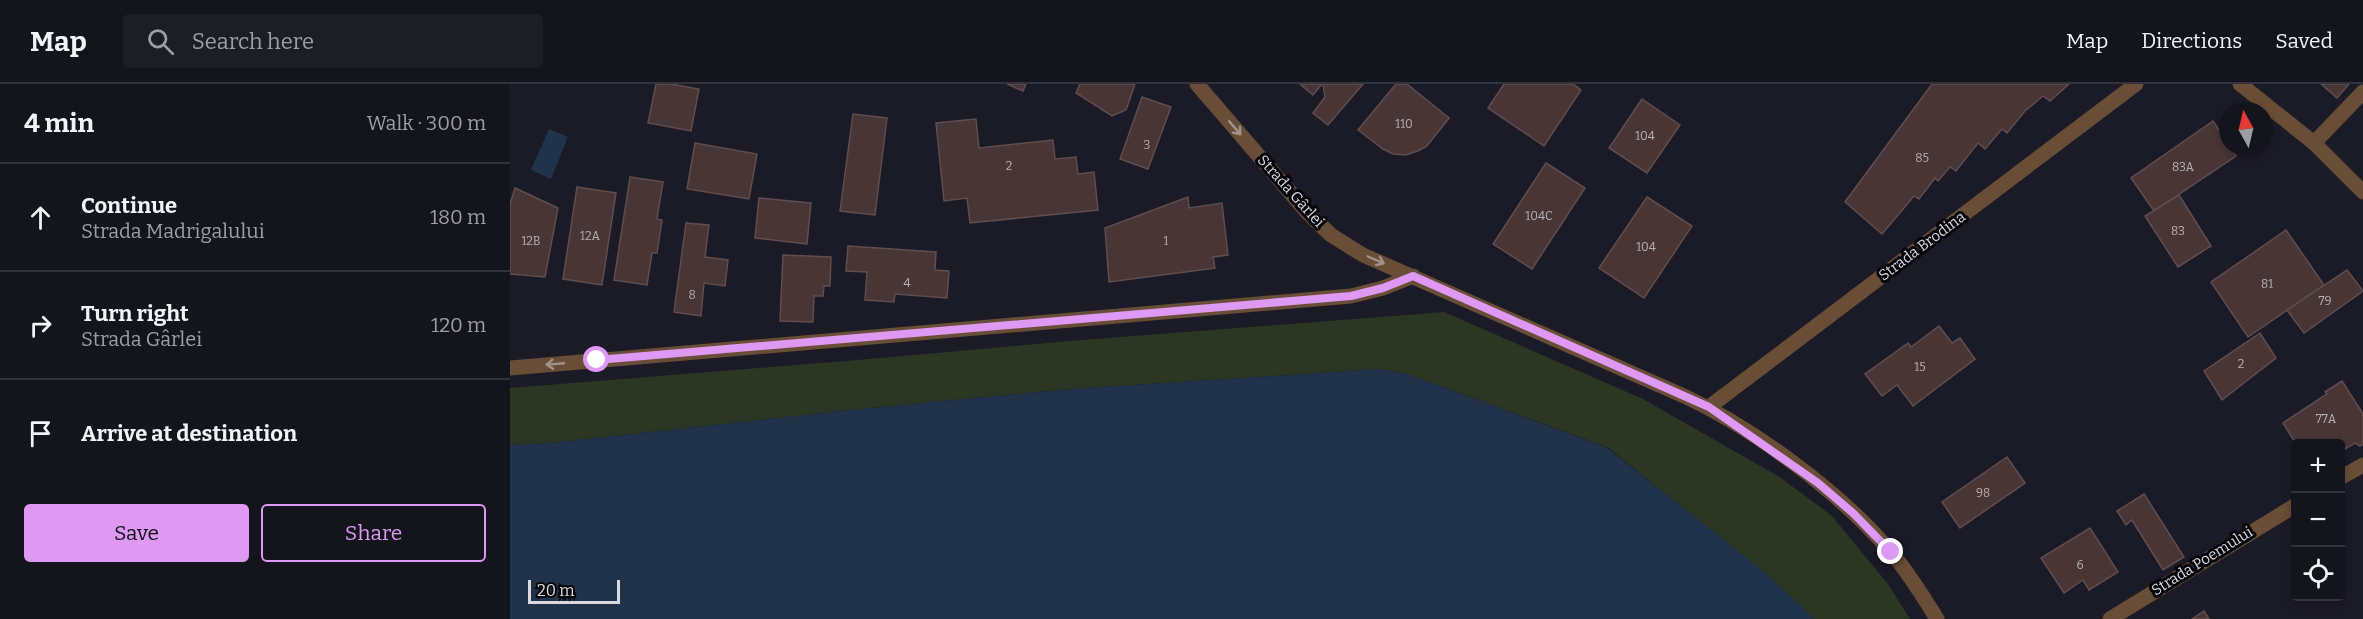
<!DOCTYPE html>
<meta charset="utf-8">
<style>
:root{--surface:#14141d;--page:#1d1d26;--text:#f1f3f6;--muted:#9d9ea4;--line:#33333b;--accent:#dd99f3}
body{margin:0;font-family:Bitter,serif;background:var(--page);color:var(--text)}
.controls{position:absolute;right:18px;bottom:18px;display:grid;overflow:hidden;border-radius:6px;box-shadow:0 3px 9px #0003}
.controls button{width:54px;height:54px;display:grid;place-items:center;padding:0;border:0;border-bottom:2px solid var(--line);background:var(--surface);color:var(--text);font:30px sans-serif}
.compass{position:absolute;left:1709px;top:18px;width:54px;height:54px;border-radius:50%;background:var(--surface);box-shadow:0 3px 9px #0003;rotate:352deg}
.scale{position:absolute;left:18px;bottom:15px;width:92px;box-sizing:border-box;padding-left:6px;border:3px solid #dad9e2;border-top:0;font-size:16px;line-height:21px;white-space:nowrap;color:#dad9e2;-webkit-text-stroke:4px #06060b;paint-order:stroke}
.stop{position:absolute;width:18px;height:18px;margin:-14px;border:4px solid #dd99f3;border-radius:50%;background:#fff}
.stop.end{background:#dd99f3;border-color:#fff;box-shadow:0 2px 6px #0008}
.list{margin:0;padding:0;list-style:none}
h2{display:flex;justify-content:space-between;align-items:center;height:78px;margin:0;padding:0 24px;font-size:26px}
h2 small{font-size:20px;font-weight:400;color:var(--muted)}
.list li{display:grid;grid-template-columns:39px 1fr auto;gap:18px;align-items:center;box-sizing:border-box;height:108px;padding:0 24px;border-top:2px solid var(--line)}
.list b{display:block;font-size:22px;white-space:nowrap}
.list p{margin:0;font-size:20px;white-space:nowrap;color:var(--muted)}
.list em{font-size:20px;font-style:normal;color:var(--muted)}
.actions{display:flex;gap:12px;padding:18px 24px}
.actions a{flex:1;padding:14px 0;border:2px solid var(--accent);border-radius:6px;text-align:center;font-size:21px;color:var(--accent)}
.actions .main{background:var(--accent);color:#111}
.icon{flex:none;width:33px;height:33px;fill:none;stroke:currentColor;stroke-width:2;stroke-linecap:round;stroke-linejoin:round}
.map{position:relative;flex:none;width:1853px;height:535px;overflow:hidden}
header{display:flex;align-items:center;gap:36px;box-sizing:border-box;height:84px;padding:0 30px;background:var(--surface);border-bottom:2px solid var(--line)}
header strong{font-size:28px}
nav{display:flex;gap:33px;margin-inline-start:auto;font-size:21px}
.search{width:420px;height:54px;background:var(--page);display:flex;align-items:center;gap:15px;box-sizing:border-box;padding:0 21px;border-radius:6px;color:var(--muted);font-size:22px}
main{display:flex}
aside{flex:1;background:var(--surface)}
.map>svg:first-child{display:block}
.green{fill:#2b3623}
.water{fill:#20334b}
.building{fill:#483636;stroke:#604d4d;stroke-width:1.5}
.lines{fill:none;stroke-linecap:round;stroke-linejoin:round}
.service{stroke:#684d37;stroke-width:15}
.minor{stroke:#684d37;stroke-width:15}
.oneway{stroke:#a1938c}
.route{stroke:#dd99f3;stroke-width:8}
.labels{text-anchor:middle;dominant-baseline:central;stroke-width:6;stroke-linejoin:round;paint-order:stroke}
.number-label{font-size:12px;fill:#b6b0b7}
.street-label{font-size:15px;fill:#dad9e2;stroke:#06060b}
</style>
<header>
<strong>Map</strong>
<div class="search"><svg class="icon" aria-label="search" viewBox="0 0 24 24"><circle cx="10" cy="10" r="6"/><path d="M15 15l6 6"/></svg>Search here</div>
<nav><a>Map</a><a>Directions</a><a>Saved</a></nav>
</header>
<main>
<aside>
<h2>4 min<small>Walk · 300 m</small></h2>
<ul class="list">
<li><svg class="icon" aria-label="ahead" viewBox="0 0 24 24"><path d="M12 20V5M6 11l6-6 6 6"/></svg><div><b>Continue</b><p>Strada Madrigalului</p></div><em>180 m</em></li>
<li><svg class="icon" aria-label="right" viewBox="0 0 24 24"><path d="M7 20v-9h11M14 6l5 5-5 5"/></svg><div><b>Turn right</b><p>Strada Gârlei</p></div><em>120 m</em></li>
<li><svg class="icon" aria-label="arrive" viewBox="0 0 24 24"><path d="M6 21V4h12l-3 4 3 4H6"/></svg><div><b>Arrive at destination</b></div></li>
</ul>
<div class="actions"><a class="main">Save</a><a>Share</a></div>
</aside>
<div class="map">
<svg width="1853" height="535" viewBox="0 0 1853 535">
<rect width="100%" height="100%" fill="#1b1a27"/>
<path class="green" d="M934 228 1133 315 1268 392 1321 431 1378 500 1400 535H1304L1256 490 1097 363 897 290 870 285 562 305 349 325 40 359 0 361V304L347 276 571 256Z"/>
<g class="water">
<path d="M39 45 58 53 41 95 21 86Z"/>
<path d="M870 285 897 290 1096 363 1257 490 1304 535H0V361L40 359 349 325 562 305Z"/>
</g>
<g class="building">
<path d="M146 0H161L189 5 181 47 138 39Z"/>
<path d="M497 0H516L513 7Z"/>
<path d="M570 0H625L616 26 602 32 566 9Z"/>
<path d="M790 0H812L803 11Z"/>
<path d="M813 0H853L818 41 803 29 815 13Z"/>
<path d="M886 0H897L939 34 917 62 908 67 896 71 883 70 873 65 848 46Z"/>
<path d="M994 0H1063L1071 6 1034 62 978 24Z"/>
<path d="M1422 0H1559L1540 17 1533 12 1515 27 1497 49 1492 45 1475 65 1468 59 1446 87 1440 83 1428 97 1425 94 1409 115 1404 112 1372 150 1335 118Z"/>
<path d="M1811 0H1839L1827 14Z"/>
<path d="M632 13 661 23 638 85 610 75Z"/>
<path d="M1132 15 1170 41 1137 89 1099 64Z"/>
<path d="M343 30 377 34 365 131 330 127Z"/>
<path d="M466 35 469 64 543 56 545 75 566 73 568 90 584 88 588 126 460 139 457 114 434 117 426 39Z"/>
<path d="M1703 37 1726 72 1644 127 1621 94Z"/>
<path d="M185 59 247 70 239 115 177 105Z"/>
<path d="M1036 79 1075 104 1022 185 983 160Z"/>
<path d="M120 93 153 98 147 135 152 136 147 169H142L137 201 104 196Z"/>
<path d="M67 103 106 109 92 201 53 195Z"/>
<path d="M5 104 48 124 35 193 0 190V120Z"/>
<path d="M1669 111 1701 162 1668 183 1635 132Z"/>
<path d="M678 113 679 124 712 119 718 171 703 173 705 184 599 198 595 144Z"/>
<path d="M1137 113 1182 142 1134 214 1089 184Z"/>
<path d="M249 114 301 119 297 160 245 154Z"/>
<path d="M176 139 199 141 195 173 218 176 215 202 194 199 191 232 164 228Z"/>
<path d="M1776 146 1814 201 1738 253 1701 198Z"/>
<path d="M338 162 426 168 425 186 439 187 437 214 385 210 384 218 355 216 357 188 336 187Z"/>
<path d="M273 171 321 173 320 202H314L313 212H304L303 238 270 237Z"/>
<path d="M1837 186 1853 207 1794 249 1777 226Z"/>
<path d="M1429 242 1442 259 1450 254 1465 275 1403 322 1387 301 1372 312 1355 290 1398 259 1401 263Z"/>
<path d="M1750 249 1766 274 1712 316 1694 287Z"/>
<path d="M1832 297 1853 330V360L1850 362 1845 359 1830 368V360H1786L1773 339 1817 310 1815 308Z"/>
<path d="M1497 373 1515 399 1450 444 1432 418Z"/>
<path d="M1634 410 1674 473 1653 486 1622 436 1616 441 1607 427Z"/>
<path d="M1580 444 1608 488 1579 506 1573 496 1554 509 1531 474Z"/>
<path d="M1694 527 1699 535H1682Z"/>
</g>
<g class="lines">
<path class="service" d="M1804 59 1853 8"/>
<g class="minor">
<path d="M687 0 797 128 821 151 853 171 1174 312C1243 344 1331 409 1380 467 1398 488 1413 512 1427 535"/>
<path d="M1730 0 1804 59 1853 108"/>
<path d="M0 284 841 212 873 204 903 192"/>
<path d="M1199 323 1626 0"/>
<path d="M1830 394 1853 381"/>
<path d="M1600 535 1786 421"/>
</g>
</g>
<defs><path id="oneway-shaft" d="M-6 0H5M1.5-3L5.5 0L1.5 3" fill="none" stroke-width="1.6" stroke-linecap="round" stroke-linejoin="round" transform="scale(1.5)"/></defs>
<g class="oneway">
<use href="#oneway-shaft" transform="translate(725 44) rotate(49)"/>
<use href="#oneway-shaft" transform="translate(866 176) rotate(23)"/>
<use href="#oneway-shaft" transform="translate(45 280) rotate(175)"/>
</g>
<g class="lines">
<path class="route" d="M87 276 841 212 873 204 903 192 1199 323 1308 399 1343 429 1381 468"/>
</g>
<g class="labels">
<g class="number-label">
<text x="894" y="40">110</text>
<text x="1135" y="52">104</text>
<text x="637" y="61">3</text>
<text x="1412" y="74">85</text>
<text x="499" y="82">2</text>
<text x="1673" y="83">83A</text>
<text x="1029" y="132">104C</text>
<text x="1668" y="147">83</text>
<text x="80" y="152">12A</text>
<text x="21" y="157">12B</text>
<text x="656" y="157">1</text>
<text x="1136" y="163">104</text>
<text x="397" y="199">4</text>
<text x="1757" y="200">81</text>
<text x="182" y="211">8</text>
<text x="1815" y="217">79</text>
<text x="1731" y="280">2</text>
<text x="1410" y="283">15</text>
<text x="1816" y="335">77A</text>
<text x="1473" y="409">98</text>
<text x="1570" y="481">6</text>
</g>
<g class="street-label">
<text transform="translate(781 107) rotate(48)">Strada Gârlei</text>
<text transform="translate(1412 162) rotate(-37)">Strada Brodina</text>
<text transform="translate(1692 477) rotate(-32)">Strada Poemului</text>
</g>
</g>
</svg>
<div class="controls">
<button>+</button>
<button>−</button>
<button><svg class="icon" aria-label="locate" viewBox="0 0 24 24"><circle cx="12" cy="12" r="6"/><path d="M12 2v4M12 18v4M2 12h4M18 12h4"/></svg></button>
</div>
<svg class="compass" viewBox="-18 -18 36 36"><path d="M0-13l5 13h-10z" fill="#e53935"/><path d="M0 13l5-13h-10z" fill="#9d9ea4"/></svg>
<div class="scale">20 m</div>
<div class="stop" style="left:87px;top:276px"></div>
<div class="stop end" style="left:1381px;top:468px"></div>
</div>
</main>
